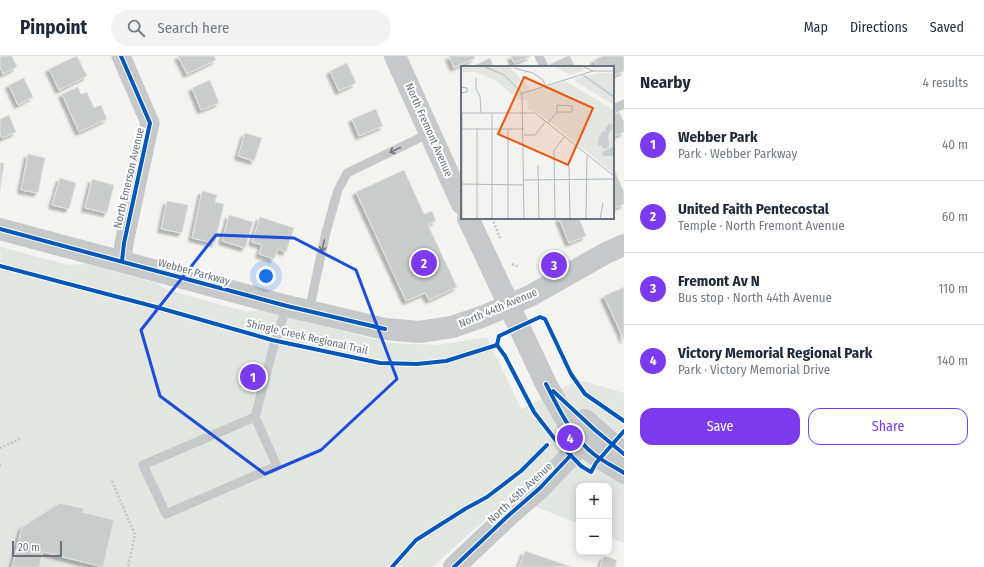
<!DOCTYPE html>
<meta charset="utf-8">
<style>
:root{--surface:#fff;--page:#f2f2f3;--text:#1f2937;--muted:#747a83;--line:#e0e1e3;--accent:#7c3aed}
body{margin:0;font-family:"Fira Sans Condensed",sans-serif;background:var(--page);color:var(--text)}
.controls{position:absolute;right:12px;bottom:12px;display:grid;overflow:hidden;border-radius:8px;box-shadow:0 2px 10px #0003}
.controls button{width:36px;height:36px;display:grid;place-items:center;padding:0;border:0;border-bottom:1px solid var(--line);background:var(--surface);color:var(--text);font:20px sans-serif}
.scale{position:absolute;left:12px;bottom:10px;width:50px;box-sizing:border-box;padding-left:4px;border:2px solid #66737e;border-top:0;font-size:11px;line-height:14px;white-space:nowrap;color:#66737e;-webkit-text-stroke:3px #fff;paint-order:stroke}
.you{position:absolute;left:266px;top:220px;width:14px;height:14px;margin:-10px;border:3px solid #fff;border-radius:50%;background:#1a73e8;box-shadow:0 0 0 6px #1a73e833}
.badge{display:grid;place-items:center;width:26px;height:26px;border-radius:50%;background:var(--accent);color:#fff;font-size:13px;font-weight:700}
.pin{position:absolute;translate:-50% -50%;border:2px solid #fff;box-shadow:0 1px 4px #0006}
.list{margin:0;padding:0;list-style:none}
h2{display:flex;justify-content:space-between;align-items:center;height:52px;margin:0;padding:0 16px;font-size:17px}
h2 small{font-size:13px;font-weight:400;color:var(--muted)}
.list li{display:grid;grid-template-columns:26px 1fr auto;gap:12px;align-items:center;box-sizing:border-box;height:72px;padding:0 16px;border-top:1px solid var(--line)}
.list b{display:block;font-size:15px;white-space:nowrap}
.list p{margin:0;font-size:13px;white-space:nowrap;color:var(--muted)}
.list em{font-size:13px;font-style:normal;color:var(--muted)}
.actions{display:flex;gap:8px;padding:12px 16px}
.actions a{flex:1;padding:9px 0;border:1px solid var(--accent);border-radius:12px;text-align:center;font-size:14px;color:var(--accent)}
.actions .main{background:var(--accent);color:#fff}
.icon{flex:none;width:22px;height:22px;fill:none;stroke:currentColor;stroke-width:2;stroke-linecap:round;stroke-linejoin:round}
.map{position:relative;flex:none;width:624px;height:511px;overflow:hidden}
header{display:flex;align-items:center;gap:24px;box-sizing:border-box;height:56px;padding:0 20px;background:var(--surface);border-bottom:1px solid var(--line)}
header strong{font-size:19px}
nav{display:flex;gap:22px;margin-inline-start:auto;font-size:14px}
.search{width:280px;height:36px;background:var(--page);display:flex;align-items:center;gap:10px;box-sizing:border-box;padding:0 14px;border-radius:22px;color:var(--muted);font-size:15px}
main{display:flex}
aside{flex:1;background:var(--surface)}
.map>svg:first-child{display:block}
.green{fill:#e2e5e0}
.building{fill:#cacbcb;stroke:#e2e2e1;filter:url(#shadow)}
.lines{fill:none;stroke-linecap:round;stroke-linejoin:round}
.path{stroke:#c5c6c6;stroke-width:2.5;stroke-dasharray:2 2;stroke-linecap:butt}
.service{stroke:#c7c8c9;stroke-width:9}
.minor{stroke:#c7c8c9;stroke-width:19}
.tertiary{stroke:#c7c8c9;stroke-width:22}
.cycleway-casing{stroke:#fff;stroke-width:6}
.cycleway{stroke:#0057b8;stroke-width:4}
.oneway{stroke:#6b7782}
.marked{fill:none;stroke:#1d4ed8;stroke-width:3;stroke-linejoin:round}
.labels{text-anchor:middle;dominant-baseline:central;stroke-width:4;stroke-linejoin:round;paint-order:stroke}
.street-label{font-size:11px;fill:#66737e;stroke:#fff}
.inset-river{fill:none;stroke:#c8cfd2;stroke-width:2}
.inset-road{fill:none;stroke:#b2b8bc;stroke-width:1}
.view{fill:#e8590c;fill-opacity:0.15;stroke:#e8590c;stroke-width:2}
.inset-edge{fill:none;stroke:#66737e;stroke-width:2}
</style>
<header>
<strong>Pinpoint</strong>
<div class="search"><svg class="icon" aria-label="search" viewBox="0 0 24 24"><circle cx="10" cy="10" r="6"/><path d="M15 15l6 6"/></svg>Search here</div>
<nav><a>Map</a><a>Directions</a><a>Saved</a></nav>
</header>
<main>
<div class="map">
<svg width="624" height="511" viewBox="0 0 624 511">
<defs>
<filter id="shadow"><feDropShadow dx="-3.5" dy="3.5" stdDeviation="1" flood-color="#0004"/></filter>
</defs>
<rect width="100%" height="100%" fill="#f3f3f1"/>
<path class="green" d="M0 191 69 209 87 208 156 227 167 234 247 256 261 254 389 287 438 289 487 281 521 353 579 324 624 337V487L609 481V430H579V468L539 452 515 437 432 511H0Z"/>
<g class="building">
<path d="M3 0H12L17 11 3 18 0 11V1Z"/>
<path d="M77 0 87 20 59 34 49 13Z"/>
<path d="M178 0H214L216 4 187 18Z"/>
<path d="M449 0H474L475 2 454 12Z"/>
<path d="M511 0H531L514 7Z"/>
<path d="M568 0H570L575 11H551L550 8Z"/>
<path d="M603 0H624V15L613 20V11H597L594 4Z"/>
<path d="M490 2 494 11H472Z"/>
<path d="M347 7 356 27 339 35 330 15Z"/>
<path d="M24 22 33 41 18 49 9 29Z"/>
<path d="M210 24 219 47 201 54 192 32Z"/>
<path d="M78 31 81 38 87 36 94 52 101 49 107 63 79 76 62 38Z"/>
<path d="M376 53 383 70 359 80 352 63Z"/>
<path d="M619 56 624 66V76L613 81V59Z"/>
<path d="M9 59 16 76 2 82 0 78V63Z"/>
<path d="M245 77 262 82 254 105 238 100Z"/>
<path d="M28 98 45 102 38 137 21 134Z"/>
<path d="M0 107H4L0 135Z"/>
<path d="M613 111 624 136V148L613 153Z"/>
<path d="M404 114 424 158 432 155 436 165 428 169 457 231 429 244 425 237 406 245 356 136Z"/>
<path d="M60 122 76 127 69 153 52 149Z"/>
<path d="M92 123 114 129 107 157 85 152Z"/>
<path d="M202 135 217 139 215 146 224 148 215 187 192 182Z"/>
<path d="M167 145 188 149 182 177 161 173Z"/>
<path d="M229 159 253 166 245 192 222 185Z"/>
<path d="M260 161 294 172 286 196 278 193 274 203 259 198 262 189 252 186Z"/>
<path d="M559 162H579L586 180 569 187Z"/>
<path d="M624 231V284L604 240Z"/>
<path d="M60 447 84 453 82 456 114 464 103 511 43 496 39 511H12L22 471Z"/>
<path d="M525 495 572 511H519Z"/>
<path d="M604 500 617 504 615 511H600Z"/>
</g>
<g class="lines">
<g class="path">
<path d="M492 162 500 182"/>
<path d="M512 208 519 211"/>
<path d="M0 392 20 383"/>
<path d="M0 409H1"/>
<path d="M112 425 135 479 128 511"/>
<path d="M392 511 416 484 465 453 487 441 521 415 547 389"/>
</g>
<g class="service">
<path d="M539 0 544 11"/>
<path d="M613 53 624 48"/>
<path d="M309 255 326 176 338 134 347 117 430 77"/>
<path d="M255 361 143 409 166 458 277 410 255 361 275 285 287 250"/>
</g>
<path class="minor" d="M121 0 150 67 124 187 122 205"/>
<g class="tertiary">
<path d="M395 0 462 148"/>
<path d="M468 162 546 328 569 369 583 387 594 398 624 417"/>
<path d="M0 173 287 250 385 273 419 276 452 271 484 260 530 240 606 197 624 189"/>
<path d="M585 364 624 398"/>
<path d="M454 511 509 459 540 432 595 374"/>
</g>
<g class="cycleway-casing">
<g id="cycleway">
<path d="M121 0 150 67 124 187 122 205"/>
<path d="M0 173 287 250 385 273"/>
<path d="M0 210 156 251 272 284 380 307 417 308 446 305 497 289"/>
<path d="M497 289 505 300 534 356 554 382 581 410 591 416 596 407 624 375"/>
<path d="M497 289 499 280 540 261 545 263 571 318 585 338 624 365"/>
<path d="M546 328C559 353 572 382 595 399 604 406 615 411 624 417"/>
<path d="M553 335 595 374 624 398"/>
<path d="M392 511 416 484 465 453 487 441 521 415 547 389"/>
<path d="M454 511 509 459 540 432 571 399"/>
</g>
</g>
<use href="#cycleway" class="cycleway"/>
</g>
<defs><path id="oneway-shaft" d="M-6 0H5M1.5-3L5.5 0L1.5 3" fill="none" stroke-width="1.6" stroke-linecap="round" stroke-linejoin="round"/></defs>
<g class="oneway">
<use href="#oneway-shaft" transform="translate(395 94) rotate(155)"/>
<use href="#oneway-shaft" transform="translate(323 190) rotate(103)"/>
</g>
<path class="marked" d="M216 179 294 182 356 214 397 323 321 394 265 418 160 340 141 274Z"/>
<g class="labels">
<g class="street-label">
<text transform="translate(429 74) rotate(66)">North Fremont Avenue</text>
<text transform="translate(129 122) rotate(-77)">North Emerson Avenue</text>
<text transform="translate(194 216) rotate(15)">Webber Parkway</text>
<text transform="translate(498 252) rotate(-23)">North 44th Avenue</text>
<text transform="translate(307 281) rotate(13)">Shingle Creek Regional Trail</text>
<text transform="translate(520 437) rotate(-43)">North 45th Avenue</text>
</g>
</g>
<g transform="translate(461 10)">
<rect width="153" height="153" fill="#f3f3f1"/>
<path d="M0 0H48L71 25 104 15 153 44V108L92 58 78 48 67 43 66 34H58L36 15 15 6H0ZM91 0H118L124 4 110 9ZM137 7H153V39L114 15 115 12Z" fill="#e2e5e0"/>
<path d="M149 57 152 60 147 70 148 81 142 83 141 79 137 80V75L140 74 137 73 142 65 146 66 144 63ZM153 80V90H142L141 86Z" fill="#c8cfd2"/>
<path class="inset-river" d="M122 9 153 31"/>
<path class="inset-road" d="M22 0 43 9 61 27 63 153M121 0 132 5M53 2 72 7 82 14 84 19M15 12V23L19 30 20 47M0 21 6 22V26L0 27M59 28 132 5H153M0 47H74L153 110M1 47V153M31 47V153M87 57 96 46V39L111 40V46H96M16 62V153M0 63H63M47 63V153M63 69H74L85 55M77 99 78 153M108 100 109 153M63 114 153 113M0 118 62 119M94 153 93 84 104 70M125 153 126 88M139 153 142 137"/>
<path class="view" d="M63 11 132 42 107 99 37 68Z"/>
<rect width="153" height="153" class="inset-edge"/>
</g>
</svg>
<div class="controls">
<button>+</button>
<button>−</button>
</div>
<div class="scale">20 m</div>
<div class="you"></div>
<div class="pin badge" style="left:253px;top:321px">1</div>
<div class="pin badge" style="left:424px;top:207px">2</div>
<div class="pin badge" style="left:554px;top:209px">3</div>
<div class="pin badge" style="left:570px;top:382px">4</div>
</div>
<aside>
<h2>Nearby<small>4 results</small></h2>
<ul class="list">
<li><span class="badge">1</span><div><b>Webber Park</b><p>Park · Webber Parkway</p></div><em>40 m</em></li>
<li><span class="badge">2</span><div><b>United Faith Pentecostal</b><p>Temple · North Fremont Avenue</p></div><em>60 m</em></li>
<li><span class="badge">3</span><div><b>Fremont Av N</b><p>Bus stop · North 44th Avenue</p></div><em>110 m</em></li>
<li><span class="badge">4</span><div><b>Victory Memorial Regional Park</b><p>Park · Victory Memorial Drive</p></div><em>140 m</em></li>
</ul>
<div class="actions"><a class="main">Save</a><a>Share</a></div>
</aside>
</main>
